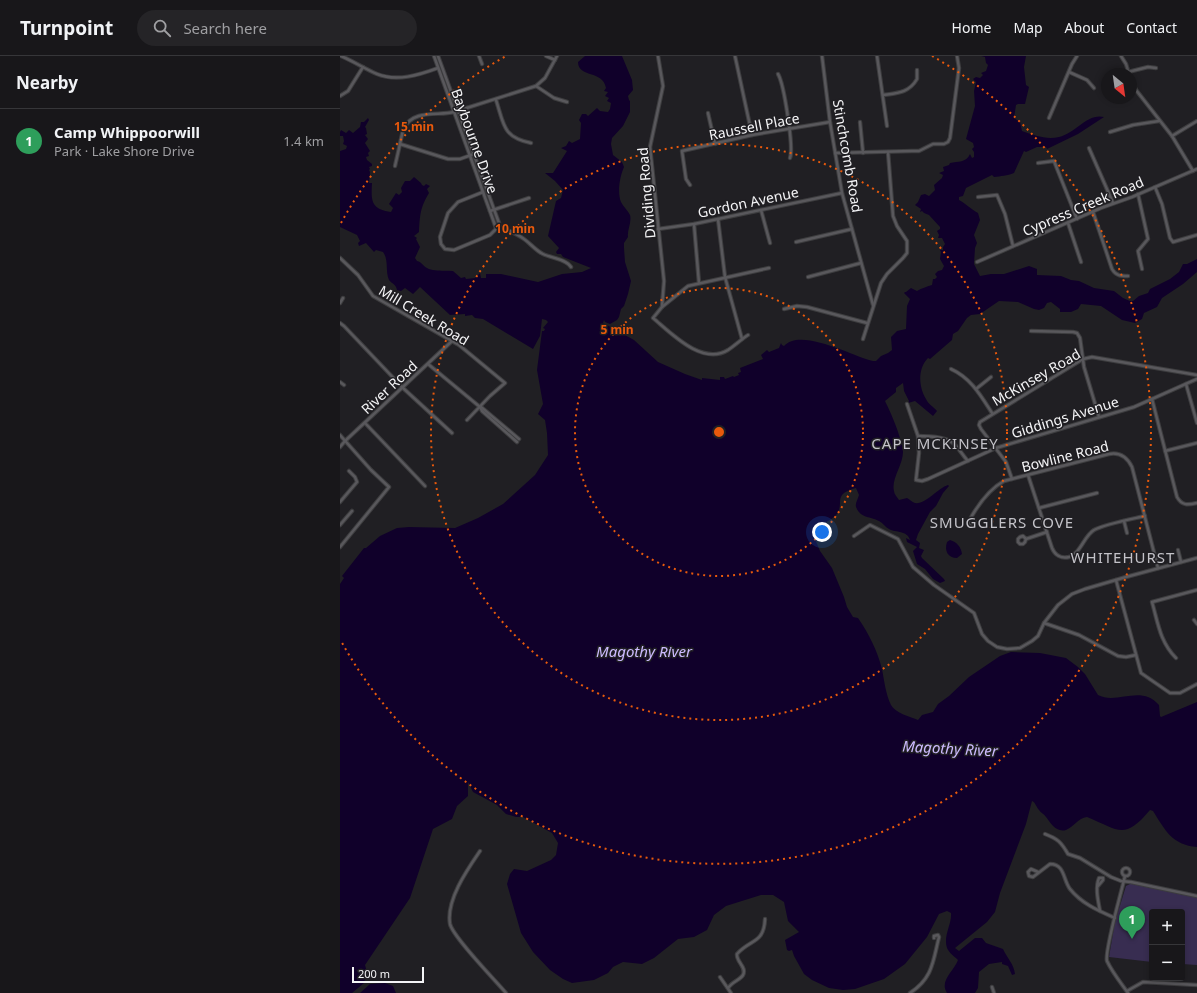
<!DOCTYPE html>
<meta charset="utf-8">
<style>
:root{--surface:#18171a;--page:#252427;--text:#f1f3f6;--muted:#9f9fa2;--line:#363639;--accent:#2563eb}
body{margin:0;font-family:"Noto Sans",sans-serif;background:var(--page);color:var(--text)}
.controls{position:absolute;right:12px;bottom:12px;display:grid;overflow:hidden;border-radius:4px;box-shadow:0 2px 6px #0003}
.controls button{width:36px;height:36px;display:grid;place-items:center;padding:0;border:0;border-bottom:1px solid var(--line);background:var(--surface);color:var(--text);font:20px sans-serif}
.compass{position:absolute;left:761px;top:12px;width:36px;height:36px;border-radius:50%;background:var(--surface);box-shadow:0 2px 6px #0003;rotate:151deg}
.scale{position:absolute;left:12px;bottom:10px;width:72px;box-sizing:border-box;padding-left:4px;border:2px solid #f4f4f6;border-top:0;font-size:11px;line-height:14px;white-space:nowrap;color:#f4f4f6;-webkit-text-stroke:3px #201f23;paint-order:stroke}
.you{position:absolute;left:482px;top:476px;width:14px;height:14px;margin:-10px;border:3px solid #fff;border-radius:50%;background:#1a73e8;box-shadow:0 0 0 6px #1a73e833}
.badge{display:grid;place-items:center;width:26px;height:26px;border-radius:50%;background:var(--accent);color:#fff;font-size:13px;font-weight:700}
.pin{position:absolute;translate:-50% -33px;filter:drop-shadow(0 1px 2px #0008)}
.pin::after{content:'';position:absolute;top:21px;width:14px;height:12px;background:inherit;clip-path:polygon(0 0,100% 0,50% 100%)}
.list{margin:0;padding:0;list-style:none}
h2{display:flex;justify-content:space-between;align-items:center;height:52px;margin:0;padding:0 16px;font-size:17px}
h2 small{font-size:13px;font-weight:400;color:var(--muted)}
.list li{display:grid;grid-template-columns:26px 1fr auto;gap:12px;align-items:center;box-sizing:border-box;height:64px;padding:0 16px;border-top:1px solid var(--line)}
.list b{display:block;font-size:15px;white-space:nowrap}
.list p{margin:0;font-size:13px;white-space:nowrap;color:var(--muted)}
.list em{font-size:13px;font-style:normal;color:var(--muted)}
.icon{flex:none;width:22px;height:22px;fill:none;stroke:currentColor;stroke-width:2;stroke-linecap:round;stroke-linejoin:round}
.map{position:relative;flex:none;width:857px;height:937px;overflow:hidden}
header{display:flex;align-items:center;gap:24px;box-sizing:border-box;height:56px;padding:0 20px;background:var(--surface);border-bottom:1px solid var(--line)}
header strong{font-size:19px}
nav{display:flex;gap:22px;margin-inline-start:auto;font-size:14px}
.search{width:280px;height:36px;background:var(--page);display:flex;align-items:center;gap:10px;box-sizing:border-box;padding:0 14px;border-radius:22px;color:var(--muted);font-size:15px}
main{display:flex}
aside{flex:1;background:var(--surface)}
.map>svg:first-child{display:block}
.green{fill:#382d51}
.water{fill:#10002a}
.lines{fill:none;stroke-linecap:round;stroke-linejoin:round}
.minor-casing{stroke:#3d3d3f;stroke-width:4.5}
.minor{stroke:#59585c;stroke-width:2.5}
.ring{fill:none;stroke:#e8590c;stroke-width:2;stroke-dasharray:2 4}
.labels{text-anchor:middle;dominant-baseline:central;stroke-width:3;stroke-linejoin:round;paint-order:stroke}
.street-label{font-size:14px;fill:#f4f4f6;stroke:#201f23}
.neighbourhood-label{font-size:15px;letter-spacing:1px;fill:#c3c2c8;stroke:#201f23}
.water-label{font-size:15px;font-style:italic;fill:#cdbbff;stroke:#201f23}
.centre{fill:#e8590c;stroke:#201f23;stroke-width:2}
.ring-label{font-size:12px;text-anchor:middle;font-weight:bold;fill:#e8590c;stroke:#201f23;stroke-width:3;stroke-linejoin:round;paint-order:stroke}
</style>
<header>
<strong>Turnpoint</strong>
<div class="search"><svg class="icon" aria-label="search" viewBox="0 0 24 24"><circle cx="10" cy="10" r="6"/><path d="M15 15l6 6"/></svg>Search here</div>
<nav><a>Home</a><a>Map</a><a>About</a><a>Contact</a></nav>
</header>
<main>
<aside>
<h2>Nearby<small></small></h2>
<ul class="list">
<li><span class="badge" style="background:#2e9e5b">1</span><div><b>Camp Whippoorwill</b><p>Park · Lake Shore Drive</p></div><em>1.4 km</em></li>
</ul>
</aside>
<div class="map">
<svg width="857" height="937" viewBox="0 0 857 937">
<rect width="100%" height="100%" fill="#201f23"/>
<path class="green" d="M792 827 857 841V909L842 908V856H812V906L769 901 775 866 786 830Z"/>
<g class="water">
<path d="M245 0H282L292 24 293 34 288 40 289 44 290 45V56L283 70 272 82 271 88 273 99 282 106 284 111C280 120 277 136 281 146 283 150 288 155 290 159 292 166 287 174 288 181L284 187V192L285 206 291 225 288 238 284 250 281 253 279 261 277 264 270 268 265 266 264 264 263 267 294 284 318 306 345 318 362 324V322L380 324V321H384L385 323 393 320 394 321 399 319 398 317 401 316 400 312 423 303 421 299 427 294 429 296 439 292 441 287 442 289 444 290C461 271 514 301 533 305H536L541 300 548 297 552 294 551 281 557 275 566 273 567 250 570 243 564 237 565 236H566L571 232 577 235C582 232 586 231 592 229L593 223H595L597 221 595 218 598 215 602 214 604 210 600 203 601 196 600 194H603V191L605 188 602 182H598L599 179 597 175 600 173V171L589 159 584 157 582 155 580 156 581 153 575 149 578 146 581 139 585 138 589 140 595 134 594 129 602 122 603 119 599 117 604 115 603 111 609 109 610 107C618 105 626 107 630 98L632 102 634 101V96L632 93 634 91 633 87 626 83 635 50 634 35 636 26 633 23 636 21 640 22 643 19 641 17 646 15 648 9 646 7 645 1 641 0H686L684 11 686 29 689 31 685 48H678L676 49 674 62 680 66 682 75C694 79 706 84 719 81 736 77 747 57 764 61L738 78 707 93 706 91H697L686 96 684 95 674 117C667 120 661 120 654 121L652 119 626 132 623 140 619 141V144C625 147 631 153 638 157L640 164 634 179 637 187 635 192 634 208 640 220 651 218H664L689 210 697 213V219L721 220 731 224 739 225 754 232 774 235 783 242 790 245H793L799 240 808 237 810 233 830 223 839 216 843 208H847L857 203V216L843 228 822 242 817 251 804 257 802 263 795 267 782 264 761 250 741 248 738 253 731 256H720V253L711 246 707 247 704 252 699 254 694 253 678 246 659 245 640 258 631 259 627 262 618 275 613 278 612 284 590 303 588 302C577 313 579 332 586 343 588 348 594 351 597 355L593 360 575 345 568 347 569 345 564 335 563 327 556 332V336L545 345C551 357 562 382 563 396 563 409 551 423 554 435 554 438 557 441 559 444L567 442C569 443 572 446 575 447 585 449 598 432 608 429L609 430 603 437 596 450 590 456 578 478 576 484 580 487 579 492 584 494 581 500 582 502 604 523 605 525 600 527 593 523 585 513 577 508 573 495 577 491 567 486 566 482 570 484C567 474 556 477 549 473 545 471 543 467 539 465 530 460 521 463 516 451 515 447 518 443 519 439L516 432C490 439 507 448 495 460 489 466 481 467 475 476V483L480 495 492 512 504 541 507 551 513 561 518 562C529 578 537 594 542 613 544 624 546 639 551 649 555 657 571 661 578 664L582 659 593 656 598 648 609 640 629 621 660 600 671 596 700 597 726 602 738 611 745 618 758 639C777 649 801 628 819 649L820 660 821 661 857 646V791C832 789 825 774 813 755L810 754C784 785 779 774 747 761 738 762 734 771 726 774 716 777 710 766 706 761 704 758 701 757 699 754 696 751 696 747 692 745L686 768 660 837 655 856 647 866 615 892 619 895 635 882H642L646 887 663 893C667 902 674 908 675 918L672 919 668 910 662 908V906L649 908 639 916 638 932 635 937H607C599 925 614 915 618 904 615 901 609 897 607 892 603 880 612 868 611 857L607 855 599 858 587 881 565 908 544 923 515 933 503 934 489 932 472 924 464 918 454 900 452 894 449 895 447 894 445 884 459 876 448 865 444 846 433 839H421L386 850 374 859 367 874 354 881 338 883 314 902 302 908 283 906 273 911 268 917 254 924 232 927 223 923 210 914 193 896 181 877 167 828 170 818 174 813 187 815 211 804 216 799 218 787 212 777 183 761H176L166 758 157 749 133 736 128 726V740L117 750 112 763 93 773 70 842 25 909 27 916 24 927 12 937H0V528L4 522 2 520 24 492H26L40 480 57 472 69 471 115 472 138 462 163 448 195 419 208 399 207 377 205 364 198 358 203 348 197 314 202 275H204L205 273 203 272 208 266 206 264 202 263 200 280 193 293 143 263 135 262 132 259 125 260V258L110 259 80 231 73 238 65 232 61 235 57 234C56 228 52 228 49 224 45 215 49 204 43 196L36 194 34 196 26 187 19 190 18 187 20 185 17 179 0 171V95L6 93 7 90 3 88 4 85 3 80H0V76L1 74 6 77 9 74 13 77 20 71 21 66H24L28 62 29 64 25 71 26 72 27 78 25 79 28 83 25 87 30 95 28 97 29 100 26 101 27 104 32 108V110L29 111 30 113 29 114 30 116 29 127H32C31 145 31 153 51 156L53 152 49 148 56 137 59 139 62 136 61 132 65 125H70L74 121 81 127 82 129 84 130 86 128 90 130 87 133 89 137C80 152 80 159 79 176L74 180 77 182 76 183 80 191 75 202 77 205C82 206 83 210 87 212 94 216 105 214 113 215L121 222 125 221 126 223 135 222 140 217 141 222H146V218H161L198 226 222 218 242 216 251 212 223 201 221 198H217L216 196 219 192 208 180 216 145 221 142 223 134 215 125 205 117H213L227 95 221 92 226 90 229 85 232 87 240 83 241 67 239 64 242 58H246L248 60 257 52 260 55 268 56 270 53 271 47 267 45 269 42 265 40 268 36 264 35 266 32C263 14 238 22 238 6Z"/>
<path d="M610 484C617 486 621 491 622 498L617 502C608 502 604 495 607 486Z"/>
<path d="M45 927 53 930 56 937H20L30 928Z"/>
</g>
<g class="lines">
<g class="minor-casing">
<g id="minor">
<path d="M1 0C13 5 25 13 37 18 57 26 79 19 98 12"/>
<path d="M94 0 156 172"/>
<path d="M98 0 159 167 158 171 150 179 114 194 105 193 101 188 100 181 108 157 118 146 143 136"/>
<path d="M139 0 142 8"/>
<path d="M206 0 215 4"/>
<path d="M318 0 323 30 310 91 324 225 322 251"/>
<path d="M395 0 412 79"/>
<path d="M482 0 490 66 502 137 533 249"/>
<path d="M537 0 547 70"/>
<path d="M781 0 786 8 789 18"/>
<path d="M729 16 747 24 754 32"/>
<path d="M788 16 808 11 816 12"/>
<path d="M438 18C444 28 454 92 450 102"/>
<path d="M791 22 796 34 832 80 853 115"/>
<path d="M196 30 214 42 227 46"/>
<path d="M543 39C557 37 569 37 577 23V14"/>
<path d="M0 40 8 35 23 11"/>
<path d="M156 44C164 68 162 81 191 87"/>
<path d="M368 57 375 88"/>
<path d="M709 62 732 8 737 0"/>
<path d="M520 66 523 97"/>
<path d="M770 76 793 69 819 65"/>
<path d="M832 80 857 65"/>
<path d="M749 92 773 147"/>
<path d="M495 97 572 95H579L593 88H604L608 86 610 82 619 12 617 0"/>
<path d="M134 98 120 103H108L60 88C61 83 62 77 64 72 74 53 98 60 114 56L196 30 205 22 217 0"/>
<path d="M698 107 714 105 737 163"/>
<path d="M55 110 60 88"/>
<path d="M350 129 346 123 342 95 412 79 490 66"/>
<path d="M815 131 822 148 830 182 833 186 857 179"/>
<path d="M798 138 808 183 798 195 802 213"/>
<path d="M638 141 657 139 665 158 673 190"/>
<path d="M421 154 430 187"/>
<path d="M150 155 189 142"/>
<path d="M753 156 772 213C776 220 781 220 788 220"/>
<path d="M378 163 385 221 402 283"/>
<path d="M728 167 741 206"/>
<path d="M354 168 359 227"/>
<path d="M159 170C167 174 176 177 184 183 191 188 195 194 203 198 211 202 226 203 231 211"/>
<path d="M318 173 354 168 502 137"/>
<path d="M456 186 512 173"/>
<path d="M0 202 18 219 33 240 119 289 165 327 150 340 127 364"/>
<path d="M637 206 761 152 792 141 857 113"/>
<path d="M468 221 521 207"/>
<path d="M0 247 3 242"/>
<path d="M444 253 457 250 467 251 527 267"/>
<path d="M0 267 4 270 63 332 112 377"/>
<path d="M691 275 733 276 737 277 740 282 744 311 759 361"/>
<path d="M408 279C402 283 395 289 388 294 362 310 331 277 313 262L322 251 348 230 429 212"/>
<path d="M523 283 541 227 547 218 563 202 567 197V185L557 170 553 160 548 96"/>
<path d="M88 308 140 351H141L179 383"/>
<path d="M611 313C631 322 641 340 652 357"/>
<path d="M0 326 4 329"/>
<path d="M846 328 857 367"/>
<path d="M636 333 651 321"/>
<path d="M812 343 837 441C842 450 848 449 857 447"/>
<path d="M567 348 578 380 579 397 576 424 582 425 588 423 656 392 794 351 857 323"/>
<path d="M140 351 142 355 177 386"/>
<path d="M25 367 85 430"/>
<path d="M0 379 31 414 49 431 0 491"/>
<path d="M578 380C588 380 606 381 613 387 619 392 623 400 628 405"/>
<path d="M0 391 5 385 112 285"/>
<path d="M825 395 857 387"/>
<path d="M688 419 712 492C715 499 721 503 729 501 741 497 744 480 754 474 765 468 792 463 805 460"/>
<path d="M672 423 666 406 641 373 639 369 640 366 743 303 752 301 857 319"/>
<path d="M0 446 17 426 15 421 9 415"/>
<path d="M699 452 757 437"/>
<path d="M632 463 635 466 634 468 631 470 629 468 628 465C631 463 631 461 633 458 641 445 651 432 664 425L769 398C779 396 787 401 792 411L818 512"/>
<path d="M784 465 787 477"/>
<path d="M0 469 12 455"/>
<path d="M514 480 530 469 558 483 573 511 594 529 634 557 642 578 648 585 657 591 667 593 680 592 692 585 698 580 704 567 718 549 732 538 745 533 786 521 857 502"/>
<path d="M686 483 685 486 683 488H680L678 486V483L680 481 683 480 686 483 707 476"/>
<path d="M838 494 841 506"/>
<path d="M776 524 801 617 830 637H840L857 628"/>
<path d="M854 564 857 568"/>
<path d="M704 567 739 579 778 600 786 601 796 599"/>
<path d="M836 602C820 586 818 567 812 546L857 534"/>
<path d="M705 778C718 783 721 786 728 798L740 802 771 821 781 825 791 826 857 840"/>
<path d="M140 795C127 814 106 844 110 868 113 881 155 924 166 937"/>
<circle cx="786" cy="816" r="4"/>
<path d="M698 816 691 813 688 816 689 820 693 821 710 808C725 808 723 824 730 833 742 848 759 855 775 862"/>
<path d="M785 820C782 834 764 896 767 905 772 916 781 927 788 937"/>
<path d="M758 830 763 824V822H759C755 832 758 844 760 855"/>
<path d="M380 921 391 937"/>
<path d="M652 931 654 937"/>
<path d="M388 932C392 926 400 924 403 919 407 911 396 906 397 898 410 883 424 888 425 863"/>
<path d="M787 935 803 926 857 929"/>
<path d="M570 937C593 922 593 905 599 881L598 879 594 880V882"/>
</g>
</g>
<use href="#minor" class="minor"/>
</g>
<g class="ring">
<circle cx="379" cy="376" r="144"/>
<circle cx="379" cy="376" r="288"/>
<path d="M1 167A432 432 0 0 1 166 0M592 0A432 432 0 1 1 1 585"/>
</g>
<g class="labels">
<g class="street-label">
<text transform="translate(414 70) rotate(-11)">Raussell Place</text>
<text transform="translate(135 85) rotate(70)">Baybourne Drive</text>
<text transform="translate(508 100) rotate(80)">Stinchcomb Road</text>
<text transform="translate(306 137) rotate(-95)">Dividing Road</text>
<text transform="translate(408 146) rotate(-12)">Gordon Avenue</text>
<text transform="translate(743 150) rotate(-23)">Cypress Creek Road</text>
<text transform="translate(84 259) rotate(31)">Mill Creek Road</text>
<text transform="translate(696 321) rotate(-30)">McKinsey Road</text>
<text transform="translate(49 331) rotate(-43)">River Road</text>
<text transform="translate(725 361) rotate(-17)">Giddings Avenue</text>
<text transform="translate(725 400) rotate(-14)">Bowline Road</text>
</g>
<g class="neighbourhood-label">
<text x="595" y="387">CAPE MCKINSEY</text>
<text x="662" y="466">SMUGGLERS COVE</text>
<text x="783" y="501">WHITEHURST</text>
</g>
<g class="water-label">
<text x="304" y="595">Magothy River</text>
<text transform="translate(610 692) rotate(3)">Magothy River</text>
</g>
</g>
<circle cx="379" cy="376" r="6" class="centre"/>
<g class="ring-label">
<text x="74" y="75">15 min</text>
<text x="175" y="177">10 min</text>
<text x="277" y="278">5 min</text>
</g>
</svg>
<div class="controls">
<button>+</button>
<button>−</button>
</div>
<svg class="compass" viewBox="-18 -18 36 36"><path d="M0-13l5 13h-10z" fill="#e53935"/><path d="M0 13l5-13h-10z" fill="#9f9fa2"/></svg>
<div class="scale">200 m</div>
<div class="you"></div>
<div class="pin badge" style="left:792px;top:883px;background:#2e9e5b">1</div>
</div>
</main>
